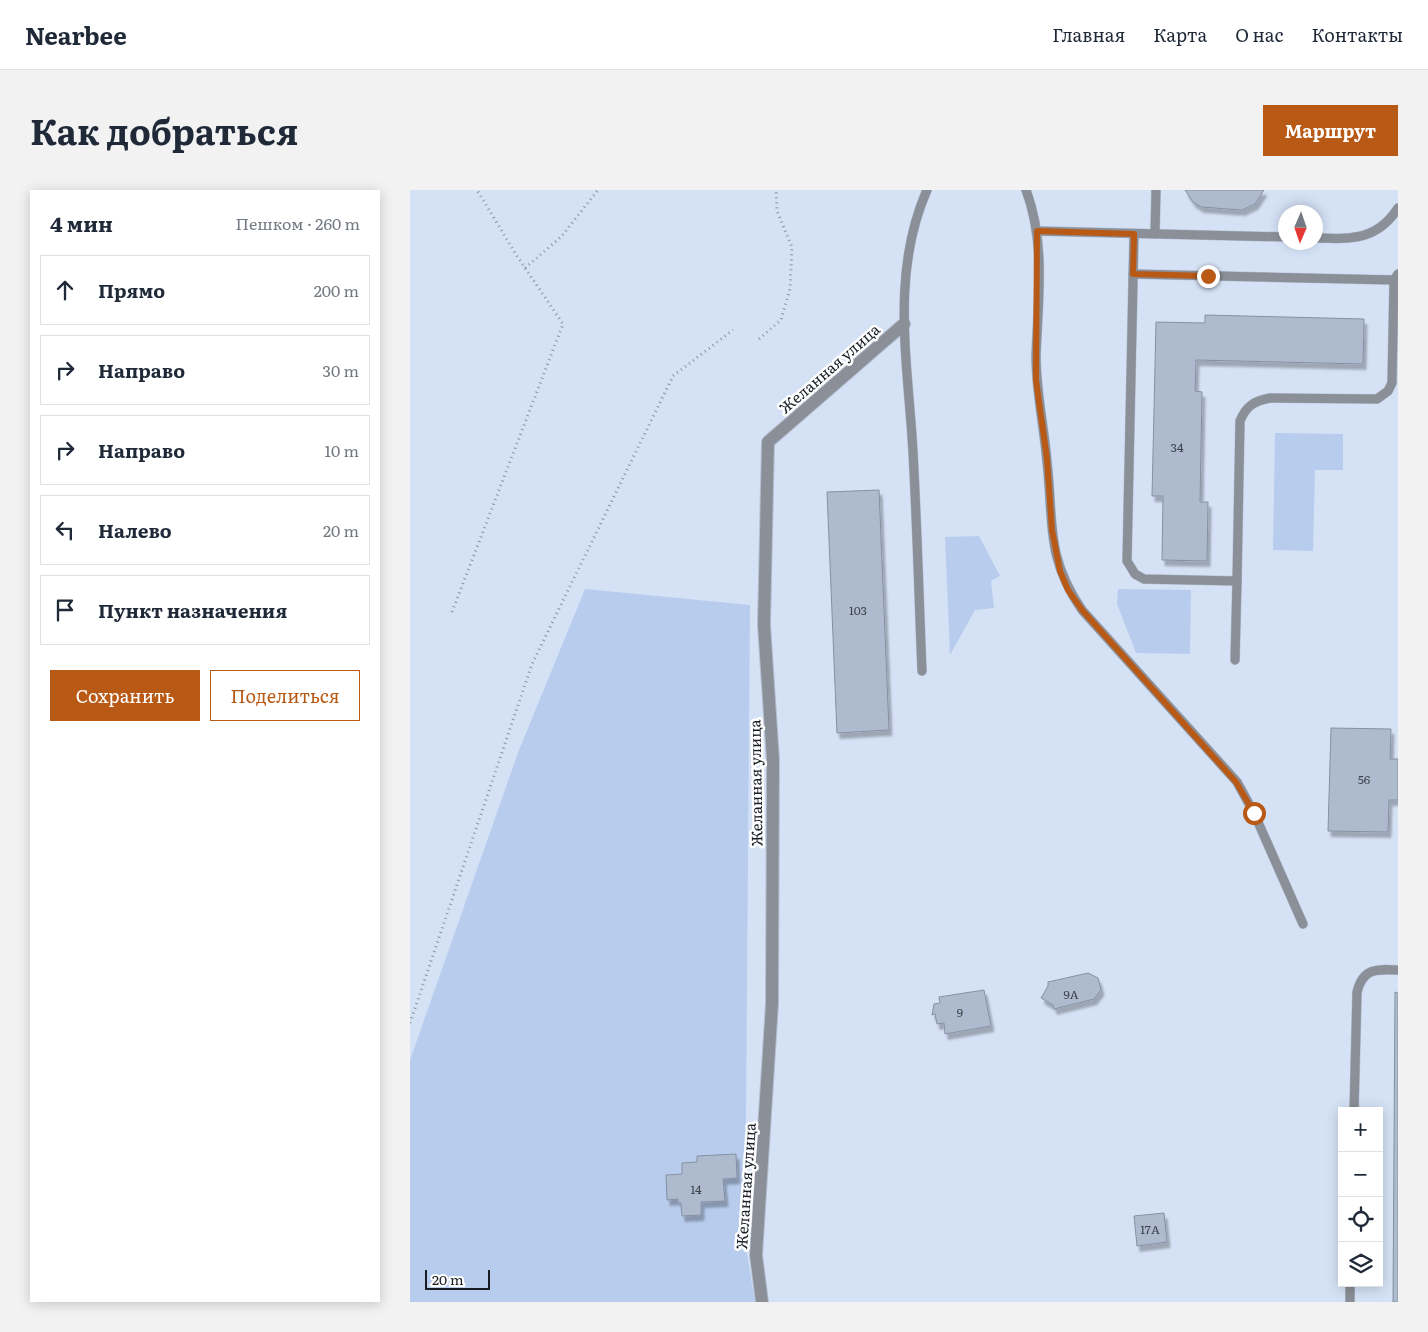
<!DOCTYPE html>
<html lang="ru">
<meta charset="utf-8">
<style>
:root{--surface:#fff;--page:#f2f2f3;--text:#1f2937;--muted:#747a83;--line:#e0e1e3;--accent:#b95916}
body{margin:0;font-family:Literata,serif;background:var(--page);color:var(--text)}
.controls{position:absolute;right:15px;bottom:15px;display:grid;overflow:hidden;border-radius:0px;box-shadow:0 2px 12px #0003}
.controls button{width:45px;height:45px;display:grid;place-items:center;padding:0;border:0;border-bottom:1px solid var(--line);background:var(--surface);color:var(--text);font:25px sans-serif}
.compass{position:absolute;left:868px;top:15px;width:45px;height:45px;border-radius:50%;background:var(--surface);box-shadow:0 2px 12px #0003;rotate:182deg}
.scale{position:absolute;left:15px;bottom:12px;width:65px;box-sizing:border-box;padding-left:5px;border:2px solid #181c23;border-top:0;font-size:14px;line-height:18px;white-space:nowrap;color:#181c23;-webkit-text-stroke:4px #fff;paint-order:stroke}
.stop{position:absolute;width:15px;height:15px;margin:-11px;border:4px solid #b95916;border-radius:50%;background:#fff}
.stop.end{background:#b95916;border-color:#fff;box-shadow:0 1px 5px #0008}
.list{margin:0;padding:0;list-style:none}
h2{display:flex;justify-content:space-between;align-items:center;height:65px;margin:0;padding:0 20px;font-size:21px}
h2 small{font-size:16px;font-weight:400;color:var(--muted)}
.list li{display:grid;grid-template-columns:32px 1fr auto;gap:15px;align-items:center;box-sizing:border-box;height:70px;margin:0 10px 10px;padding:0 10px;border:1px solid var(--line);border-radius:0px}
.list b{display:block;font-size:19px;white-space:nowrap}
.list em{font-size:16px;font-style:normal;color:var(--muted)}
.actions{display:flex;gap:10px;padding:15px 20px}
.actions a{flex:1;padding:11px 0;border:1px solid var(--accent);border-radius:0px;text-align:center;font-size:18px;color:var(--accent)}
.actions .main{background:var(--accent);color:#fff}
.icon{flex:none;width:28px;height:28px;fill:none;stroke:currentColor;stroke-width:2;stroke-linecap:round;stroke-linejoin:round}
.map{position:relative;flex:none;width:988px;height:1112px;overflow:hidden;border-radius:0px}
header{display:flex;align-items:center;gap:30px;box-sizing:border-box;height:70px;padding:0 25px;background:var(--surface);border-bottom:1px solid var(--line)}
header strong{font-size:24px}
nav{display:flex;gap:28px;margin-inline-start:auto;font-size:18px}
.intro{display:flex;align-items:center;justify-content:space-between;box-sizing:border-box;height:120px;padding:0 30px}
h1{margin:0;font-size:35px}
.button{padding:12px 22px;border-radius:0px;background:var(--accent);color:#fff;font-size:18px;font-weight:700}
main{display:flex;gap:30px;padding:0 30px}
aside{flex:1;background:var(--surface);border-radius:0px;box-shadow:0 2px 12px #0003}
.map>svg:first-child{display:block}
.green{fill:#b8cded}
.building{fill:#aebbce;stroke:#8590a3;filter:url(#shadow)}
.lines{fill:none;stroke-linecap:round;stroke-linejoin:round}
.lane-casing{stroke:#b3bed0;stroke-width:10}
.street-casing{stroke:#b3bed0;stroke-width:14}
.path{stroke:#8a93a2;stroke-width:3;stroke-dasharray:1 4;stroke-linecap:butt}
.lane{stroke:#8b9098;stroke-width:9}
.street{stroke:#8b9098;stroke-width:12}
.route{stroke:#b95916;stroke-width:6}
.labels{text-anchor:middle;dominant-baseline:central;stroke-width:5;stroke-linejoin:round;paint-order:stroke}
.number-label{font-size:12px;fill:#3e444e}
.street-label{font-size:15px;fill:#181c23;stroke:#fff}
</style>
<header>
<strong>Nearbee</strong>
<nav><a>Главная</a><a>Карта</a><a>О нас</a><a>Контакты</a></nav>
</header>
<div class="intro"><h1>Как добраться</h1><a class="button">Маршрут</a></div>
<main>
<aside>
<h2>4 мин<small>Пешком · 260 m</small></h2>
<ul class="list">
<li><svg class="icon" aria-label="ahead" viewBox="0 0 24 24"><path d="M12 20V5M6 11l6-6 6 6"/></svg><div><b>Прямо</b></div><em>200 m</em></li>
<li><svg class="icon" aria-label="right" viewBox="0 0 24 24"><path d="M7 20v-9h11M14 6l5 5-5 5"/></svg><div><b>Направо</b></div><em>30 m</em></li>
<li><svg class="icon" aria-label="right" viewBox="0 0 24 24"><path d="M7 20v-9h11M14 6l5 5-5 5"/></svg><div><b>Направо</b></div><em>10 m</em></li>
<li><svg class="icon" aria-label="left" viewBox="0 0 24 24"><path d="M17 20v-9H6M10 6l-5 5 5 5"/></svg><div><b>Налево</b></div><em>20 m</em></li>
<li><svg class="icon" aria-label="arrive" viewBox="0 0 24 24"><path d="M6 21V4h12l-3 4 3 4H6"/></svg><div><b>Пункт назначения</b></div></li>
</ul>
<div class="actions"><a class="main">Сохранить</a><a>Поделиться</a></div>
</aside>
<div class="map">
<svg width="988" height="1112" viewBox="0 0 988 1112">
<defs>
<filter id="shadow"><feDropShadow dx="3" dy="5.5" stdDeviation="1" flood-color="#0004"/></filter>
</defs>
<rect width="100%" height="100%" fill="#d5e2f6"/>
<g class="green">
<path d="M865 243 933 244V280H905L903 361 863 360Z"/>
<path d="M569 346 590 386 581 391 584 418 565 420 540 465 535 347Z"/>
<path d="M175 399 340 415 335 1051 345 1112H0V870L109 560Z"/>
<path d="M708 399 781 400 780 464 726 463 707 414Z"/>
</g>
<g class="building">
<path d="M775 0H854L845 14 832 20 791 17 783 12Z"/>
<path d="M795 125 954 129 953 174 786 170 785 201 792 202 790 312H798L797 371 752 370 753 306H742L746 132 795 133Z"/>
<path d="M469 300 479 540 427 543 417 302Z"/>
<path d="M921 538 981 539 980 569H988V610H979L978 642 918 641Z"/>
<path d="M678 783 688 788 691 800 684 809 644 819 643 815 631 808 638 796V792Z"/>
<path d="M574 800 581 836 535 844 534 833 527 834 525 824 522 825 524 814 530 813 529 807Z"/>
<path d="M985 802 988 803V1112H983Z"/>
<path d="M326 964 327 988 313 989 315 1011 291 1012V1025L272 1026 271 1013H268V1009L257 1010 256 985 272 984V973L287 972V966Z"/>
<path d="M754 1023 757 1052 727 1056 724 1026Z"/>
</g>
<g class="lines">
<g class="lane-casing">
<g id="lane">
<path d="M616 0C636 53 628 111 626 166 626 202 634 236 637 272 644 333 635 366 672 420L827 592 844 623 893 734"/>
<path d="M627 41 876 47"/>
<path d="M724 44 717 371 725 384 734 389 827 391 830 231C836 216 844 211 860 208L967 209 978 201 982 193 984 90 988 84"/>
<path d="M745 44 746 0"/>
<path d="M906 48C940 49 967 51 988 18"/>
<path d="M723 84 984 90"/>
<path d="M825 470 827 391"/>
<path d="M512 481C509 408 507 335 503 262 498 173 480 84 517 0"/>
<path d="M944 921 947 802C953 778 966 779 988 780"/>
<path d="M940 1112V1093"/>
</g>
</g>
<g class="street-casing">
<path id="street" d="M352 1112 346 1065 362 814 363 570 354 435 358 252 494 134"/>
</g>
<g class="path">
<path d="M115 78 151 47 188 0"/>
<path d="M349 149 371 130 380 99 382 57 367 21 366 0"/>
<path d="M42 422 153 134 107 66 67 0"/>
<path d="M0 833 122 474 263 186 323 140"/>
</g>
<use href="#lane" class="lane"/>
<use href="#street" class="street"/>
</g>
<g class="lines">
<path class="route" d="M798 86 723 84 724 44 627 41 626 190 637 269 642 340 650 381 658 400 672 420 826 592 844 623"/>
</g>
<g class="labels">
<g class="number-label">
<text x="767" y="257">34</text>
<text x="448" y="420">103</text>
<text x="954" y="589">56</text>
<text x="661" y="804">9А</text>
<text x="550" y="822">9</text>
<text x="286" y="999">14</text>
<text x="740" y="1039">17А</text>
</g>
<g class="street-label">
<text transform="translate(419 178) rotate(-41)">Желанная улица</text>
<text transform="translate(345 593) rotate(-91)">Желанная улица</text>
<text transform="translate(335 996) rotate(-86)">Желанная улица</text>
</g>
</g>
</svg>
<div class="controls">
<button>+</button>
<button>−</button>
<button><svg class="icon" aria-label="locate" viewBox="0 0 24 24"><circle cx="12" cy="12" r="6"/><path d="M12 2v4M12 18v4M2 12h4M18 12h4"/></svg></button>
<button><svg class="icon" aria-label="layers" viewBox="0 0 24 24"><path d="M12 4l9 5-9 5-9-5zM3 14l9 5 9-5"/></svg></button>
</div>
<svg class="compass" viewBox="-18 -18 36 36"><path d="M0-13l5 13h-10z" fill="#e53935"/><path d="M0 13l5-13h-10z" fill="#747a83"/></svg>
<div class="scale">20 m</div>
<div class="stop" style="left:844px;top:623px"></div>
<div class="stop end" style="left:798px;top:86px"></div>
</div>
</main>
